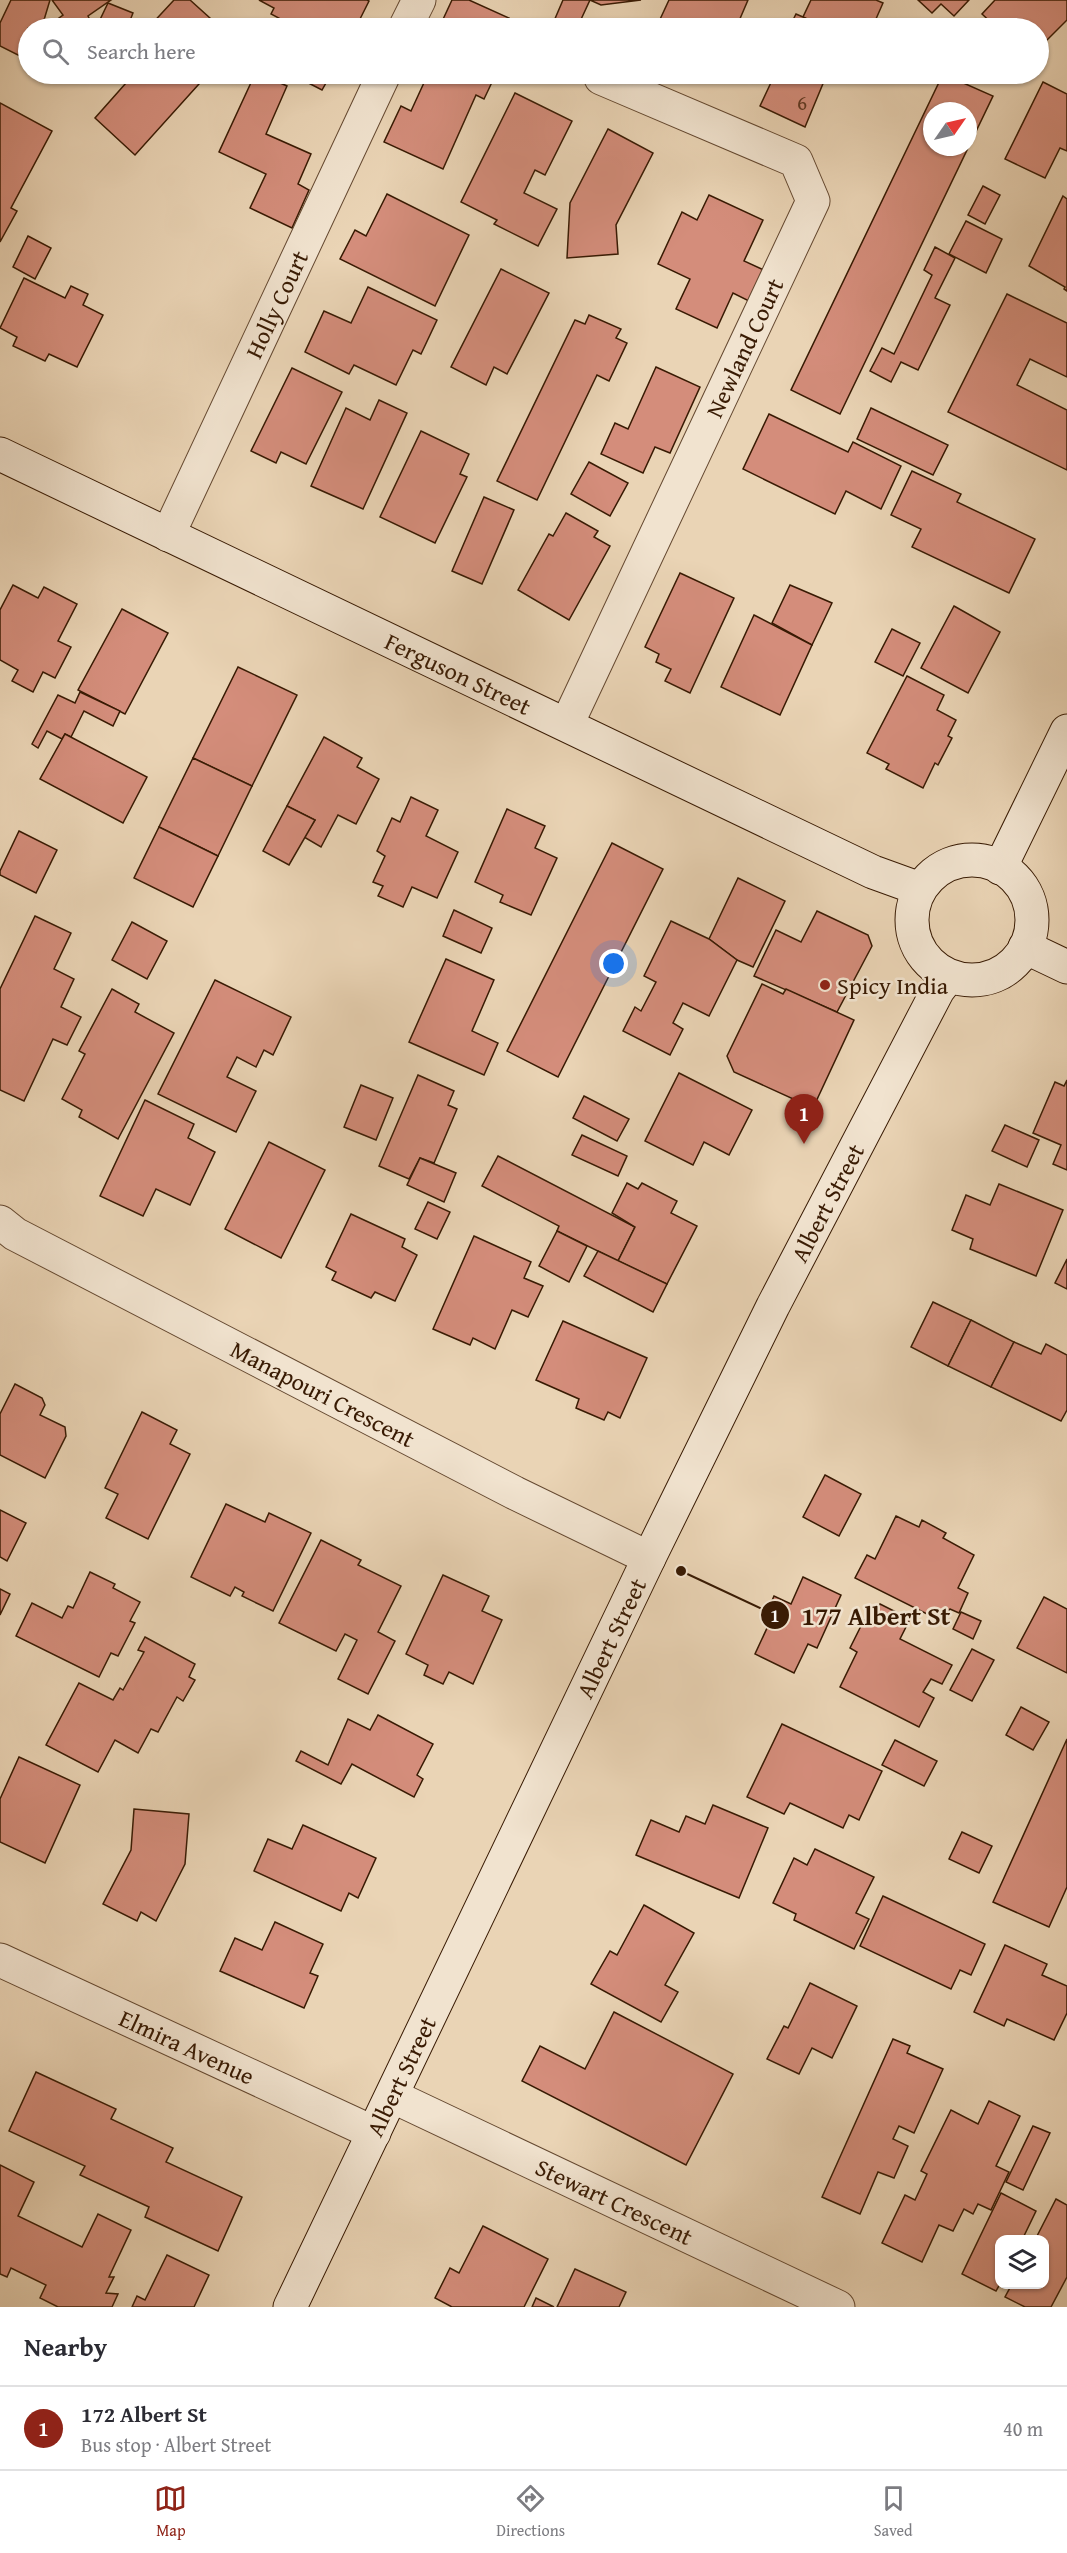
<!DOCTYPE html>
<meta charset="utf-8">
<style>
:root{--surface:#fff;--page:#f2f2f3;--text:#2b2b33;--muted:#7c7c81;--line:#e1e1e2;--accent:#8f2418}
body{margin:0;font-family:"Gentium Book Plus",serif;background:var(--page);color:var(--text)}
.controls{position:absolute;right:18px;bottom:18px;display:grid;overflow:hidden;border-radius:12px;box-shadow:0 2px 4px #0004}
.controls button{width:54px;height:54px;display:grid;place-items:center;padding:0;border:0;border-bottom:2px solid var(--line);background:var(--surface);color:var(--text);font:30px sans-serif}
.compass{position:absolute;left:923px;top:102px;width:54px;height:54px;border-radius:50%;background:var(--surface);box-shadow:0 2px 4px #0004;rotate:56deg}
.you{position:absolute;left:614px;top:964px;width:21px;height:21px;margin:-15px;border:4px solid #fff;border-radius:50%;background:#1a73e8;box-shadow:0 0 0 9px #1a73e833}
.badge{display:grid;place-items:center;width:39px;height:39px;border-radius:50%;background:var(--accent);color:#fff;font-size:20px;font-weight:700}
.pin{position:absolute;translate:-50% -50px;filter:drop-shadow(0 2px 3px #0008)}
.pin::after{content:'';position:absolute;top:32px;width:21px;height:18px;background:inherit;clip-path:polygon(0 0,100% 0,50% 100%)}
.list{margin:0;padding:0;list-style:none}
h2{display:flex;justify-content:space-between;align-items:center;height:78px;margin:0;padding:0 24px;font-size:26px}
h2 small{font-size:20px;font-weight:400;color:var(--muted)}
.list li{display:grid;grid-template-columns:39px 1fr auto;gap:18px;align-items:center;box-sizing:border-box;height:84px;padding:0 24px;border-top:2px solid var(--line)}
.list b{display:block;font-size:22px;white-space:nowrap}
.list p{margin:0;font-size:20px;white-space:nowrap;color:var(--muted)}
.list em{font-size:20px;font-style:normal;color:var(--muted)}
.icon{flex:none;width:33px;height:33px;fill:none;stroke:currentColor;stroke-width:2;stroke-linecap:round;stroke-linejoin:round}
.map{position:relative;flex:none;width:1067px;height:2307px;overflow:hidden}
.search{position:absolute;background:var(--surface);box-shadow:0 2px 4px #0004;left:18px;right:18px;top:18px;height:66px;display:flex;align-items:center;gap:15px;box-sizing:border-box;padding:0 21px;border-radius:33px;color:var(--muted);font-size:22px}
.sheet{height:162px;background:var(--surface)}
nav{display:flex;justify-content:space-around;align-items:center;box-sizing:border-box;height:84px;border-top:2px solid var(--line);background:var(--surface);font-size:16px;color:var(--muted)}
nav a{display:grid;justify-items:center;gap:3px}
nav .on{color:var(--accent)}
.map>svg:first-child{display:block}
.building{fill:#d48d7b;stroke:#381a03;stroke-width:1.5;fill-rule:evenodd}
.lines{fill:none;stroke-linecap:round;stroke-linejoin:round}
.street-casing{stroke:#644830;stroke-width:35}
.secondary-casing{stroke:#381a03;stroke-width:35}
.street{stroke:#f1e3cf;stroke-width:33}
.secondary{stroke:#f1e3cf;stroke-width:33}
.poi-dot{fill:#8f2418;stroke:#f1e3cf;stroke-width:2}
.labels{text-anchor:middle;dominant-baseline:central;stroke-width:5;stroke-linejoin:round;paint-order:stroke}
.number-label{font-size:21px;fill:#5f3721}
.street-label{font-size:24px;fill:#381a03;stroke:#f1e3cf}
.poi-label{font-size:24px;fill:#381a03;stroke:#f1e3cf;text-anchor:start}
.leader{fill:none;stroke:#381a03;stroke-width:2}
.callout-dot{fill:#381a03;stroke:#f1e3cf;stroke-width:2}
.mark-label{font-size:18px;text-anchor:middle;font-weight:bold;fill:#fff}
.callout-label{font-size:26px;text-anchor:middle;font-weight:bold;fill:#381a03;stroke:#f1e3cf;stroke-width:5;stroke-linejoin:round;paint-order:stroke}
</style>
<div class="map">
<svg width="1067" height="2307" viewBox="0 0 1067 2307">
<rect width="100%" height="100%" fill="#ead4b5"/>
<filter id="stains"><feTurbulence type="fractalNoise" baseFrequency=".00333" numOctaves="4"/><feColorMatrix values="0 0 0 0 .2 0 0 0 0 .09 0 0 0 0 .02 0 0 0 .5 -.17"/></filter>
<radialGradient id="worn" r=".72"><stop offset=".6" stop-color="#630" stop-opacity="0"/><stop offset="1" stop-color="#630" stop-opacity=".3"/></radialGradient>
<g class="building">
<path d="M11 0H50L44 20 49 28H28V60L0 46V23Z"/>
<path d="M52 0H111L88 16 94 28H49L48 26 63 15Z"/>
<path d="M174 0H190L221 28H148Z"/>
<path d="M259 0H367L369 1 357 25 364 28H288L290 24 271 14 274 8Z"/>
<path d="M452 0H469L509 18 504 28H439Z"/>
<path d="M563 0H590L577 28H551Z"/>
<path d="M590 0H641L601 5Z"/>
<path d="M669 0H748L736 28H656Z"/>
<path d="M811 0H876L883 3 872 28H825L803 17Z"/>
<path d="M918 0H969L954 16 941 4 932 13Z"/>
<path d="M995 0H1067V20L1038 49V28H997L982 14Z"/>
<path d="M108 3 133 13 127 28H96Z"/>
<path d="M796 14 803 17 825 28H789Z"/>
<path d="M134 74H208L135 155 95 118Z"/>
<path d="M255 74H260L287 86 266 134 311 154 298 184 309 190 292 228 250 208 266 174 219 152Z"/>
<path d="M291 74H331L322 90Z"/>
<path d="M428 74H484L494 78 484 99 476 95 443 169 384 142 401 106 411 111Z"/>
<path d="M775 74H827L805 127 760 106Z"/>
<path d="M943 74 993 96 840 414 791 390ZM932 111H968V147H932Z"/>
<path d="M1043 82 1067 94V151L1060 148 1045 178 1005 159Z"/>
<path d="M515 93 572 121 545 175 535 170 524 193 557 209 538 246 494 224 497 220 461 202Z"/>
<path d="M0 103 52 131 11 208 17 211 0 242Z"/>
<path d="M608 129 653 153 616 225 618 254 567 258 570 203Z"/>
<path d="M983 186 1000 195 985 224 968 215Z"/>
<path d="M387 194 469 235 435 306 340 259 355 230 366 236Z"/>
<path d="M709 195 763 220 744 261 768 272 753 303 733 293 717 328 676 309 690 279 658 264 682 212 697 220Z"/>
<path d="M1063 196 1067 199V291L1064 289 1065 287 1029 266Z"/>
<path d="M966 221 1002 239 986 273 949 254Z"/>
<path d="M28 236 51 248 35 279 13 267Z"/>
<path d="M935 247 955 258 935 298 950 305 918 370 901 362 891 382 870 371 882 348 894 354 932 275 924 270Z"/>
<path d="M501 269 549 293 507 374 494 367 486 385 451 367Z"/>
<path d="M24 278 65 298 71 286 88 294 83 305 103 315 77 367 49 354 45 361 13 346 17 337 0 328Z"/>
<path d="M368 287 437 320 421 354 413 350 396 385 354 365 349 374 305 352 324 311 351 323Z"/>
<path d="M1007 294 1067 323V377L1030 359 1017 385 1067 410V470L948 412Z"/>
<path d="M589 315 621 329 616 338 627 343 609 381 597 375 537 500 497 481 575 320 585 324Z"/>
<path d="M656 367 700 387 670 453 655 447 643 473 601 454 615 423 628 429Z"/>
<path d="M292 368 342 392 306 464 281 452 276 463 251 451Z"/>
<path d="M379 400 407 413 363 509 311 486 346 408 370 420Z"/>
<path d="M871 408 948 445 933 475 857 439Z"/>
<path d="M769 414 848 452 853 442 901 466 881 509 846 491 835 514 743 469Z"/>
<path d="M421 431 469 454 460 474 467 477 435 543 380 517Z"/>
<path d="M589 462 628 483 610 516 571 494Z"/>
<path d="M912 471 961 494 957 502 1035 539 1009 593 912 547 921 529 891 515Z"/>
<path d="M484 497 514 510 482 584 452 571Z"/>
<path d="M566 513 598 531 594 537 610 546 569 620 518 590 549 534 553 536Z"/>
<path d="M680 573 734 598 690 693 665 681 671 669 656 662 659 654 645 647Z"/>
<path d="M13 585 38 598 44 587 77 604 58 641 71 647 55 678 43 672 33 692 12 681 18 670 0 660V610Z"/>
<path d="M790 585 832 603 812 645 772 623Z"/>
<path d="M954 606 1000 632 968 693 921 668Z"/>
<path d="M122 609 168 633 125 714 78 690Z"/>
<path d="M754 615 812 645 780 715 721 687Z"/>
<path d="M892 629 920 643 903 676 875 662Z"/>
<path d="M238 667 297 695 252 786 193 758Z"/>
<path d="M907 676 944 695 937 710 956 720 948 736 952 738 938 765 935 763 923 788 886 769 889 764 867 753Z"/>
<path d="M80 692 120 711 113 726 84 711 71 737 65 734 62 739 47 731 38 748 32 744 58 695 75 703Z"/>
<path d="M65 734 147 777 123 823 40 779Z"/>
<path d="M324 737 362 758 357 767 379 779 356 824 338 815 321 847 304 837 315 820 287 806Z"/>
<path d="M193 758 252 786 218 856 159 827Z"/>
<path d="M411 797 438 810 426 836 458 852 437 898 412 887 403 907 378 896 383 886 373 882 385 856 377 851 392 818 400 822Z"/>
<path d="M287 806 315 820 289 865 263 851Z"/>
<path d="M507 809 545 826 535 848 557 858 531 915 500 902 503 895 475 882Z"/>
<path d="M159 827 218 856 193 907 134 878Z"/>
<path d="M19 831 57 850 36 893 0 875V871Z"/>
<path d="M612 843 663 869 558 1077 507 1051Z"/>
<path d="M738 878 785 901 753 967 737 960 709 939Z"/>
<path d="M454 910 492 928 481 953 443 936Z"/>
<path d="M817 911 868 935 872 946 837 1012 754 976 776 930 801 942Z"/>
<path d="M35 916 71 933 54 969 74 979 61 1007 81 1017 67 1045 53 1039 24 1101 0 1090V989Z"/>
<path d="M671 921 709 939 737 960 709 1016 683 1003 673 1023 683 1029 670 1055 623 1031 635 1007 641 1011 656 982 644 976Z"/>
<path d="M132 922 167 941 147 979 112 960Z"/>
<path d="M446 959 494 980 472 1031 498 1043 484 1075 409 1042Z"/>
<path d="M215 980 291 1017 273 1055 264 1050 256 1067 237 1057 227 1077 256 1091 236 1132 158 1094Z"/>
<path d="M762 984 783 994 786 989 854 1020 813 1108 734 1072 727 1056Z"/>
<path d="M112 989 139 1004 135 1012 174 1033 118 1139 79 1117 82 1110 62 1099 85 1054 79 1051Z"/>
<path d="M679 1073 752 1110 729 1155 704 1142 693 1165 645 1141Z"/>
<path d="M418 1075 454 1091 448 1105 457 1109 434 1163 420 1158 409 1179 379 1166Z"/>
<path d="M1067 1080V1170L1053 1164 1061 1145 1033 1133 1055 1082 1064 1086Z"/>
<path d="M361 1085 393 1098 376 1140 344 1127Z"/>
<path d="M584 1096 629 1119 617 1141 573 1118Z"/>
<path d="M145 1100 194 1124 188 1138 215 1152 190 1205 156 1189 143 1216 100 1196Z"/>
<path d="M1005 1125 1039 1140 1027 1167 992 1151Z"/>
<path d="M582 1135 627 1156 618 1176 572 1155Z"/>
<path d="M269 1142 325 1170 281 1258 225 1229Z"/>
<path d="M498 1156 635 1227 618 1261 557 1231 559 1226 482 1186Z"/>
<path d="M420 1158 456 1173 444 1202 407 1185Z"/>
<path d="M627 1183 638 1189 642 1183 677 1201 671 1213 697 1226 667 1284 618 1261 635 1227 612 1213Z"/>
<path d="M999 1184 1063 1210 1036 1276 970 1249 973 1239 952 1230 966 1195 990 1205Z"/>
<path d="M428 1202 450 1212 437 1239 415 1229Z"/>
<path d="M351 1214 405 1239 402 1247 417 1255 395 1301 375 1292 371 1298 332 1280 336 1272 326 1267Z"/>
<path d="M557 1231 587 1246 569 1282 539 1266Z"/>
<path d="M474 1236 531 1262 524 1278 543 1286 528 1317 512 1310 495 1349 473 1338 470 1345 433 1329Z"/>
<path d="M598 1251 667 1284 653 1312 584 1276Z"/>
<path d="M1067 1259V1289L1055 1283Z"/>
<path d="M933 1302 971 1320 948 1366 911 1347Z"/>
<path d="M971 1320 1014 1342 991 1387 948 1366Z"/>
<path d="M563 1321 647 1358 620 1418 608 1412 604 1420 576 1408 579 1399 536 1380Z"/>
<path d="M1014 1342 1041 1354 1046 1344 1067 1355V1410L1061 1421 991 1387Z"/>
<path d="M15 1384 42 1398 45 1405 40 1415 65 1427 66 1436 45 1478 0 1455V1414Z"/>
<path d="M142 1412 177 1430 170 1444 190 1454 148 1539 106 1518 118 1494 105 1488Z"/>
<path d="M825 1475 861 1494 839 1536 803 1517Z"/>
<path d="M226 1504 265 1522 269 1513 311 1533 273 1611 242 1596 244 1592 235 1587 230 1596 191 1577Z"/>
<path d="M0 1510 26 1523 7 1561 0 1557Z"/>
<path d="M896 1516 919 1527 922 1520 946 1533 943 1538 974 1555 958 1588 968 1593 959 1613 950 1609 943 1622 855 1578 867 1555 875 1559Z"/>
<path d="M321 1540 361 1560 358 1565 401 1586 378 1632 395 1641 368 1694 338 1679 357 1640 345 1634 336 1651 279 1623Z"/>
<path d="M90 1572 115 1584 113 1588 140 1602 130 1621 135 1623 118 1656 111 1653 99 1677 16 1636 32 1603 62 1618 68 1606 73 1608Z"/>
<path d="M443 1575 489 1596 482 1611 502 1620 473 1684 449 1672 443 1684 424 1675 428 1665 406 1654Z"/>
<path d="M803 1577 841 1595 817 1648 808 1644 794 1673 755 1654 774 1613 768 1610 774 1596 791 1604Z"/>
<path d="M0 1589 10 1594 0 1615Z"/>
<path d="M1044 1597 1067 1609V1673L1017 1648Z"/>
<path d="M880 1604 910 1619 900 1639 952 1665 942 1684 931 1679 923 1692 934 1698 919 1727 840 1687 857 1652 850 1648 864 1620 870 1623Z"/>
<path d="M961 1612 981 1621 973 1639 953 1629Z"/>
<path d="M145 1637 195 1664 189 1677 195 1680 183 1701 177 1697 158 1732 151 1729 138 1753 115 1740 98 1772 46 1745 79 1683 113 1700 120 1688 123 1690 144 1652 138 1650Z"/>
<path d="M972 1649 994 1660 972 1701 950 1690Z"/>
<path d="M1021 1707 1049 1722 1033 1750 1006 1735Z"/>
<path d="M378 1715 433 1744 417 1775 423 1779 414 1797 352 1764 341 1784 296 1761 301 1751 328 1765 348 1719 370 1730Z"/>
<path d="M782 1724 882 1771 859 1820 849 1815 843 1828 790 1803 784 1814 747 1797Z"/>
<path d="M1067 1739V1887L1049 1927 993 1902Z"/>
<path d="M895 1740 937 1761 924 1786 882 1765Z"/>
<path d="M19 1757 80 1785 45 1863 0 1842V1799Z"/>
<path d="M713 1805 768 1828 739 1898 636 1855 651 1820 679 1832 686 1816 705 1824Z"/>
<path d="M134 1809 189 1814 185 1864 156 1921 141 1912 137 1921 103 1904 131 1850Z"/>
<path d="M303 1825 376 1858 358 1898 349 1893 341 1911 254 1871 268 1839 292 1849Z"/>
<path d="M962 1832 992 1846 979 1873 949 1859Z"/>
<path d="M815 1849 874 1877 856 1913 869 1919 854 1949 794 1920 796 1914 773 1903 794 1858 807 1865Z"/>
<path d="M883 1896 985 1944 971 1975 960 1970 951 1989 860 1946Z"/>
<path d="M644 1905 694 1933 665 1985 678 1992 661 2022 591 1984 610 1951 617 1955Z"/>
<path d="M275 1922 323 1944 310 1973 318 1976 304 2008 220 1971 235 1938 262 1950Z"/>
<path d="M1005 1945 1047 1964 1042 1975 1067 1986V2013L1054 2040 1007 2019 1004 2026 974 2012Z"/>
<path d="M810 1983 857 2006 832 2058 812 2048 799 2074 767 2059 784 2026 788 2028Z"/>
<path d="M614 2012 733 2074 686 2165 522 2081 540 2046 585 2069Z"/>
<path d="M893 2039 910 2046 907 2053 943 2069 914 2133 899 2126 893 2139 908 2146 894 2178 878 2172 860 2214 822 2197Z"/>
<path d="M36 2072 116 2109 111 2119 173 2148 166 2162 242 2197 218 2251 145 2217 149 2207 80 2175 85 2166 9 2131Z"/>
<path d="M989 2101 1020 2116 996 2166 1009 2172 991 2210 978 2204 973 2214 964 2209 953 2231 939 2225 922 2262 882 2243 905 2195 915 2200 927 2174 921 2171 951 2110 978 2124Z"/>
<path d="M1033 2126 1050 2133 1023 2190 1006 2182Z"/>
<path d="M0 2165 34 2182 18 2216 82 2247 98 2214 131 2230 109 2277H114L106 2293 118 2294 112 2307H58L40 2298 46 2285 11 2268 7 2277 0 2274Z"/>
<path d="M1001 2193 1036 2211 1022 2240H1000V2284L996 2291 962 2274Z"/>
<path d="M1056 2199 1067 2205V2277L1051 2307H1025L1005 2297 1012 2284H1044V2240H1035Z"/>
<path d="M483 2226 548 2259 524 2307H452L435 2298 450 2268 459 2273Z"/>
<path d="M167 2255 209 2275 194 2307H132L137 2296 145 2300Z"/>
<path d="M575 2269 626 2292 619 2307H557Z"/>
<path d="M536 2298 554 2307H532Z"/>
</g>
<g class="lines">
<g class="street-casing">
<g id="street">
<path d="M405 28 419 0"/>
<path id="s1" d="M168 535 384 74"/>
<path id="s2" d="M567 724 813 201 796 161 601 78"/>
<path id="s3" d="M0 1222 15 1234 515 1493 649 1558"/>
<path id="s4" d="M0 1960 374 2133"/>
<path id="s5" d="M392 2096 838 2307"/>
</g>
</g>
<g class="secondary-casing">
<g id="secondary">
<path id="s6" d="M0 454 873 872 920 889"/>
<circle cx="972" cy="920" r="60"/>
<path d="M1000 868 1067 731"/>
<path d="M1025 947 1067 967"/>
<path id="s7" d="M290 2307 649 1558 773 1306 938 990 949 976"/>
</g>
</g>
<use href="#street" class="street"/>
<use href="#secondary" class="secondary"/>
</g>
<circle class="poi-dot" cx="825" cy="985" r="6"/>
<g class="labels">
<g class="number-label">
<text x="802" y="102">6</text>
</g>
<g class="street-label">
<text stroke="none"><textPath href="#s1" startOffset="255">Holly Court</textPath></text>
<text stroke="none"><textPath href="#s2" startOffset="416">Newland Court</textPath></text>
<text stroke="none"><textPath href="#s6" startOffset="508">Ferguson Street</textPath></text>
<text stroke="none"><textPath href="#s7" startOffset="1228">Albert Street</textPath></text>
<text stroke="none"><textPath href="#s3" startOffset="366">Manapouri Crescent</textPath></text>
<text stroke="none"><textPath href="#s7" startOffset="742">Albert Street</textPath></text>
<text stroke="none"><textPath href="#s4" startOffset="206">Elmira Avenue</textPath></text>
<text stroke="none"><textPath href="#s7" startOffset="256">Albert Street</textPath></text>
<text stroke="none"><textPath href="#s5" startOffset="246">Stewart Crescent</textPath></text>
</g>
<g class="poi-label">
<text x="837" y="985">Spicy India</text>
</g>
</g>
<path class="leader" d="M681 1571L775 1615"/>
<g class="callout-dot">
<circle cx="681" cy="1571" r="6"/>
<circle cx="775" cy="1615" r="15"/>
</g>
<g class="mark-label">
<text x="775" y="1622">1</text>
</g>
<g class="callout-label">
<text x="876" y="1625">177 Albert St</text>
</g>
<rect width="100%" height="100%" filter="url(#stains)"/>
<rect width="100%" height="100%" fill="url(#worn)"/>
</svg>
<div class="controls">
<button><svg class="icon" aria-label="layers" viewBox="0 0 24 24"><path d="M12 4l9 5-9 5-9-5zM3 14l9 5 9-5"/></svg></button>
</div>
<svg class="compass" viewBox="-18 -18 36 36"><path d="M0-13l5 13h-10z" fill="#e53935"/><path d="M0 13l5-13h-10z" fill="#7c7c81"/></svg>
<div class="you"></div>
<div class="pin badge" style="left:804px;top:1144px">1</div>
<div class="search"><svg class="icon" aria-label="search" viewBox="0 0 24 24"><circle cx="10" cy="10" r="6"/><path d="M15 15l6 6"/></svg>Search here</div>
</div>
<section class="sheet">
<h2>Nearby<small></small></h2>
<ul class="list">
<li><span class="badge">1</span><div><b>172 Albert St</b><p>Bus stop · Albert Street</p></div><em>40 m</em></li>
</ul>
</section>
<nav>
<a class="on"><svg class="icon" aria-label="map" viewBox="0 0 24 24"><path d="M3 6l6-2 6 2 6-2v14l-6 2-6-2-6 2zM9 4v14M15 6v14"/></svg>Map</a>
<a><svg class="icon" aria-label="directions" viewBox="0 0 24 24"><path d="M12 3l9 9-9 9-9-9zM9 14v-3h6M13 9l2 2-2 2"/></svg>Directions</a>
<a><svg class="icon" aria-label="saved" viewBox="0 0 24 24"><path d="M7 4h10v16l-5-4-5 4z"/></svg>Saved</a>
</nav>
